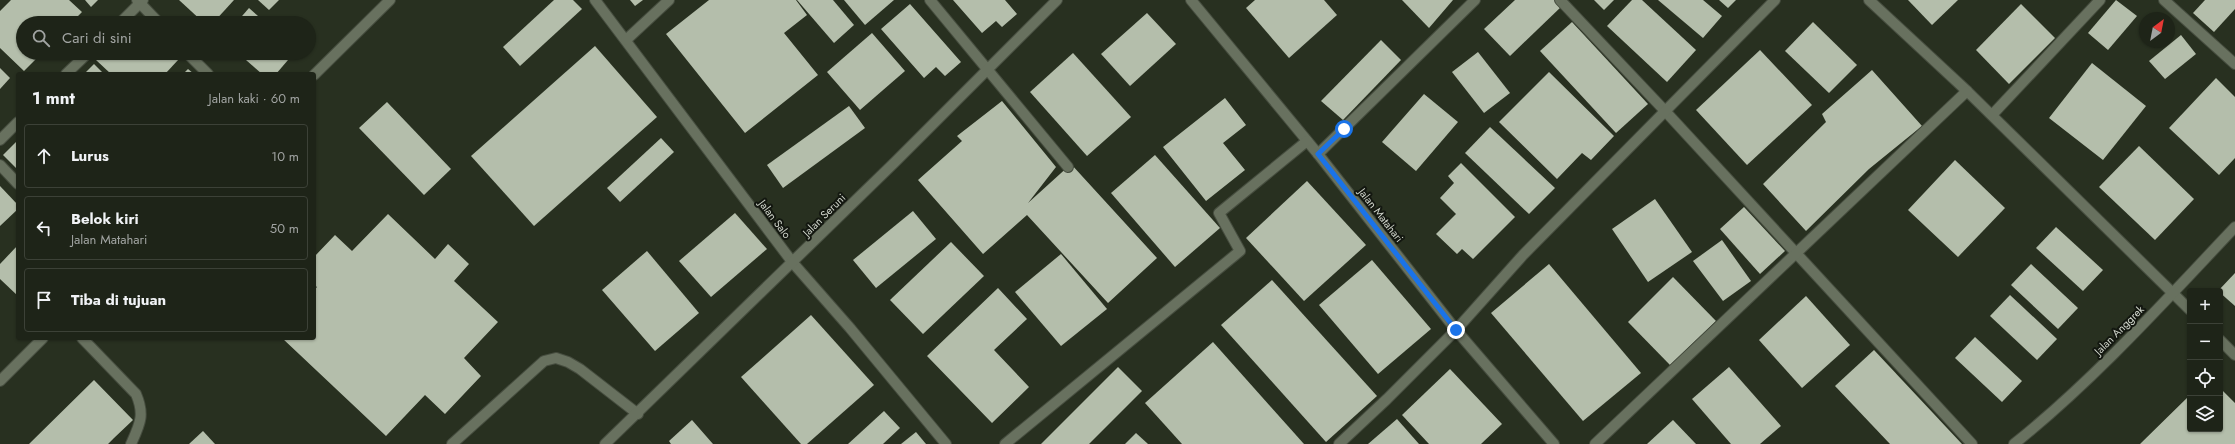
<!DOCTYPE html>
<html lang="id">
<meta charset="utf-8">
<style>
:root{--surface:#1e2418;--page:#2b3025;--text:#f1f3f6;--muted:#a1a4a2;--line:#3c4137}
body{margin:0;font-family:Jost,sans-serif;background:var(--page);color:var(--text)}
.controls{position:absolute;right:12px;bottom:12px;display:grid;overflow:hidden;border-radius:4px;box-shadow:0 1px 3px #0004}
.controls button{width:36px;height:36px;display:grid;place-items:center;padding:0;border:0;border-bottom:1px solid var(--line);background:var(--surface);color:var(--text);font:20px sans-serif}
.compass{position:absolute;left:2139px;top:12px;width:36px;height:36px;border-radius:50%;background:var(--surface);box-shadow:0 1px 3px #0004;rotate:32deg}
.stop{position:absolute;width:12px;height:12px;margin:-9px;border:3px solid #1a73e8;border-radius:50%;background:#fff}
.stop.end{background:#1a73e8;border-color:#fff;box-shadow:0 1px 4px #0008}
.list{margin:0;padding:0;list-style:none}
h2{display:flex;justify-content:space-between;align-items:center;height:52px;margin:0;padding:0 16px;font-size:17px}
h2 small{font-size:13px;font-weight:400;color:var(--muted)}
.list li{display:grid;grid-template-columns:26px 1fr auto;gap:12px;align-items:center;box-sizing:border-box;height:64px;margin:0 8px 8px;padding:0 8px;border:1px solid var(--line);border-radius:4px}
.list b{display:block;font-size:15px;white-space:nowrap}
.list p{margin:0;font-size:13px;white-space:nowrap;color:var(--muted)}
.list em{font-size:13px;font-style:normal;color:var(--muted)}
.icon{flex:none;width:22px;height:22px;fill:none;stroke:currentColor;stroke-width:2;stroke-linecap:round;stroke-linejoin:round}
.map{position:relative;flex:none;width:2235px;height:444px;overflow:hidden}
.search{position:absolute;background:var(--surface);box-shadow:0 1px 3px #0004;left:16px;top:16px;width:300px;height:44px;display:flex;align-items:center;gap:10px;box-sizing:border-box;padding:0 14px;border-radius:22px;color:var(--muted);font-size:15px}
.panel{position:absolute;background:var(--surface);box-shadow:0 1px 3px #0004;left:16px;top:72px;width:300px;height:268px;border-radius:4px}
.map>svg:first-child{display:block}
.building{fill:#b4beab}
.lines{fill:none;stroke-linecap:round;stroke-linejoin:round}
.minor-casing{stroke:#464d3f;stroke-width:12}
.minor{stroke:#68715f;stroke-width:10}
.route{stroke:#1a73e8;stroke-width:5}
.labels{text-anchor:middle;dominant-baseline:central;stroke-width:4;stroke-linejoin:round;paint-order:stroke}
.street-label{font-size:11px;fill:#d0d5cb;stroke:#131710}
</style>
<div class="map">
<svg width="2235" height="444" viewBox="0 0 2235 444">
<rect width="100%" height="100%" fill="#283020"/>
<g class="building">
<path d="M11 0H69L82 12 71 23H23V53H42L24 71 0 48V11Z"/>
<path d="M85 0H98L91 7Z"/>
<path d="M179 0H234L213 23H204Z"/>
<path d="M258 0H279L269 10Z"/>
<path d="M554 0H573L582 9 520 66 503 47Z"/>
<path d="M630 0H643L635 6Z"/>
<path d="M709 0H796L807 15 784 33 818 75 745 133 666 34Z"/>
<path d="M797 0H833L854 25 834 43Z"/>
<path d="M844 0H894L865 25Z"/>
<path d="M953 0H1005L1017 14 1002 27 996 21 982 33Z"/>
<path d="M1255 0H1324L1337 15 1289 58 1246 8Z"/>
<path d="M1402 0H1453L1429 28Z"/>
<path d="M1515 0H1556L1562 6 1510 56 1484 29Z"/>
<path d="M1594 0H1614L1604 10Z"/>
<path d="M1632 0H1642L1696 50 1667 82 1607 26Z"/>
<path d="M1658 0H1703L1722 16 1703 38Z"/>
<path d="M1719 0H1736L1728 8Z"/>
<path d="M1908 0H1958L1932 25Z"/>
<path d="M2116 0 2137 16 2108 50 2088 33Z"/>
<path d="M2205 0H2235V9L2214 32 2193 13Z"/>
<path d="M910 4 961 62 945 76 936 67 924 78 881 29Z"/>
<path d="M2021 4 2055 38 2009 84 1976 50Z"/>
<path d="M249 8 266 23H236Z"/>
<path d="M1147 13 1176 44 1130 86 1101 54Z"/>
<path d="M1572 22 1648 104 1616 133 1540 51Z"/>
<path d="M1813 22 1857 65 1829 93 1785 51Z"/>
<path d="M872 33 905 71 860 110 827 72Z"/>
<path d="M2181 35 2196 54 2165 79 2149 61Z"/>
<path d="M1381 40 1401 60 1343 120 1321 101Z"/>
<path d="M595 46 657 117 534 226 471 156Z"/>
<path d="M1760 50 1812 105 1747 165 1696 110Z"/>
<path d="M1478 52 1510 93 1484 113 1452 72Z"/>
<path d="M103 53H173L179 59 165 74H111L96 60Z"/>
<path d="M238 53H294L276 74H262Z"/>
<path d="M1073 53 1131 117 1087 156 1030 92Z"/>
<path d="M2092 63 2146 106 2103 160 2049 118Z"/>
<path d="M94 64 104 74H84Z"/>
<path d="M0 68 10 78 0 89Z"/>
<path d="M188 69 194 74H183Z"/>
<path d="M1872 70 1922 126 1869 169 1806 231 1763 184 1826 122 1822 114Z"/>
<path d="M1549 72 1614 136 1591 160 1582 153 1557 179 1499 122Z"/>
<path d="M2216 78 2235 97V158L2219 175 2169 128Z"/>
<path d="M1424 94 1458 122 1416 171 1382 142Z"/>
<path d="M1225 98 1246 125 1223 143 1245 170 1206 201 1163 147Z"/>
<path d="M1002 101 1056 167 1028 203 1071 164 1157 258 1108 303 1027 215 983 254 918 180 962 141 957 136Z"/>
<path d="M387 102 451 169 424 195 359 128Z"/>
<path d="M849 106 865 128 783 188 767 165Z"/>
<path d="M1490 127 1555 188 1529 214 1465 153Z"/>
<path d="M661 138 674 152 620 202 607 188Z"/>
<path d="M18 140V170L3 155Z"/>
<path d="M2139 146 2194 199 2155 240 2099 187Z"/>
<path d="M1155 155 1220 228 1175 267 1111 193Z"/>
<path d="M1955 160 2005 208 1958 257 1908 210Z"/>
<path d="M1461 163 1515 217 1473 259 1462 249 1457 254 1436 234 1456 214 1440 198 1454 183 1448 176Z"/>
<path d="M1307 181 1366 245 1304 301 1246 238Z"/>
<path d="M0 186 18 205V209L0 226Z"/>
<path d="M1655 199 1692 252 1648 282 1612 229Z"/>
<path d="M1744 207 1785 251 1760 274 1720 229Z"/>
<path d="M913 211 936 239 876 288 853 260Z"/>
<path d="M735 213 767 249 711 297 679 261Z"/>
<path d="M388 214 435 259 448 244 469 264 454 281 498 322 464 358 481 376 445 414 425 395 386 436 282 338H314V290L317 287 314 285V257L335 235 352 251Z"/>
<path d="M2056 227 2103 270 2083 291 2036 248Z"/>
<path d="M1722 240 1751 281 1723 301 1693 261Z"/>
<path d="M951 242 984 276 923 334 890 300Z"/>
<path d="M18 245V296L0 279V264Z"/>
<path d="M647 251 699 313 655 351 602 290Z"/>
<path d="M1061 254 1107 309 1061 346 1015 292Z"/>
<path d="M1372 260 1431 329 1378 374 1319 305Z"/>
<path d="M1549 264 1641 373 1583 421 1491 313Z"/>
<path d="M2031 264 2078 308 2058 329 2011 285Z"/>
<path d="M2235 273V306L2218 291Z"/>
<path d="M1673 277 1716 321 1670 365 1628 322Z"/>
<path d="M1272 280 1377 396 1326 442 1221 325Z"/>
<path d="M998 288 1027 319 994 350 1029 387 992 423 927 356Z"/>
<path d="M2010 295 2057 339 2037 360 1990 316Z"/>
<path d="M1806 296 1850 345 1802 388 1759 340Z"/>
<path d="M811 315 874 385 807 444H801L741 377Z"/>
<path d="M1975 337 2022 381 2002 402 1955 358Z"/>
<path d="M1213 342 1304 444H1182L1145 403Z"/>
<path d="M1874 350 1962 444H1890L1835 386Z"/>
<path d="M1118 367 1142 391 1089 444H1041Z"/>
<path d="M1729 367 1781 426 1760 444H1731L1692 399Z"/>
<path d="M1450 369 1502 424 1481 444H1429L1402 415Z"/>
<path d="M94 380 133 420 114 438 108 444H29Z"/>
<path d="M2220 388 2235 403V444H2140L2190 395V429H2220Z"/>
<path d="M884 411 900 428 883 444H848Z"/>
<path d="M1397 419 1419 444H1368Z"/>
<path d="M692 420 713 444H671L669 441Z"/>
<path d="M1673 420 1696 444H1647Z"/>
<path d="M203 431 215 444H189Z"/>
<path d="M916 432 926 444H901Z"/>
<path d="M1136 433 1148 444H1125Z"/>
</g>
<g class="lines">
<g class="minor-casing">
<g id="minor">
<path d="M137 0 159 23"/>
<path d="M595 0 793 263 850 328 946 444"/>
<path d="M930 0 1068 167"/>
<path d="M1191 0 1318 154 1456 330 1554 444"/>
<path d="M1560 0 1666 112 1972 444"/>
<path d="M1869 0 1967 91 2190 310"/>
<path d="M2164 0 2235 64"/>
<path d="M120 23 143 0"/>
<path d="M626 40 669 0"/>
<path d="M187 53 208 74"/>
<path d="M66 74 88 53"/>
<path d="M314 75 390 0"/>
<path d="M1992 115 2100 0"/>
<path d="M0 140 18 122"/>
<path d="M1318 154 1475 0"/>
<path d="M0 165 18 184"/>
<path d="M82 338 136 394C145 415 140 424 131 444"/>
<path d="M2220 340 2235 355"/>
<path d="M0 381 43 338"/>
<path d="M452 444 544 361 556 358 568 362 580 369 638 414"/>
<path d="M605 444 895 162 1057 0"/>
<path d="M1005 444 1240 251 1219 213 1307 141"/>
<path d="M1339 444 1387 399 1456 330 1523 255 1775 0"/>
<path d="M1595 444 1967 91"/>
<path d="M2014 444C2094 380 2164 302 2235 227"/>
</g>
</g>
<use href="#minor" class="minor"/>
</g>
<g class="lines">
<path class="route" d="M1344 129 1318 154 1456 330"/>
</g>
<g class="labels">
<g class="street-label">
<text transform="translate(824 215) rotate(-45)">Jalan Seruni</text>
<text transform="translate(1381 215) rotate(52)">Jalan Matahari</text>
<text transform="translate(775 219) rotate(53)">Jalan Salo</text>
<text transform="translate(2119 330) rotate(-45)">Jalan Anggrek</text>
</g>
</g>
</svg>
<div class="controls">
<button>+</button>
<button>−</button>
<button><svg class="icon" aria-label="locate" viewBox="0 0 24 24"><circle cx="12" cy="12" r="6"/><path d="M12 2v4M12 18v4M2 12h4M18 12h4"/></svg></button>
<button><svg class="icon" aria-label="layers" viewBox="0 0 24 24"><path d="M12 4l9 5-9 5-9-5zM3 14l9 5 9-5"/></svg></button>
</div>
<svg class="compass" viewBox="-18 -18 36 36"><path d="M0-13l5 13h-10z" fill="#e53935"/><path d="M0 13l5-13h-10z" fill="#a1a4a2"/></svg>
<div class="stop" style="left:1344px;top:129px"></div>
<div class="stop end" style="left:1456px;top:330px"></div>
<div class="search"><svg class="icon" aria-label="search" viewBox="0 0 24 24"><circle cx="10" cy="10" r="6"/><path d="M15 15l6 6"/></svg>Cari di sini</div>
<section class="panel">
<h2>1 mnt<small>Jalan kaki · 60 m</small></h2>
<ul class="list">
<li><svg class="icon" aria-label="ahead" viewBox="0 0 24 24"><path d="M12 20V5M6 11l6-6 6 6"/></svg><div><b>Lurus</b></div><em>10 m</em></li>
<li><svg class="icon" aria-label="left" viewBox="0 0 24 24"><path d="M17 20v-9H6M10 6l-5 5 5 5"/></svg><div><b>Belok kiri</b><p>Jalan Matahari</p></div><em>50 m</em></li>
<li><svg class="icon" aria-label="arrive" viewBox="0 0 24 24"><path d="M6 21V4h12l-3 4 3 4H6"/></svg><div><b>Tiba di tujuan</b></div></li>
</ul>
</section>
</div>
